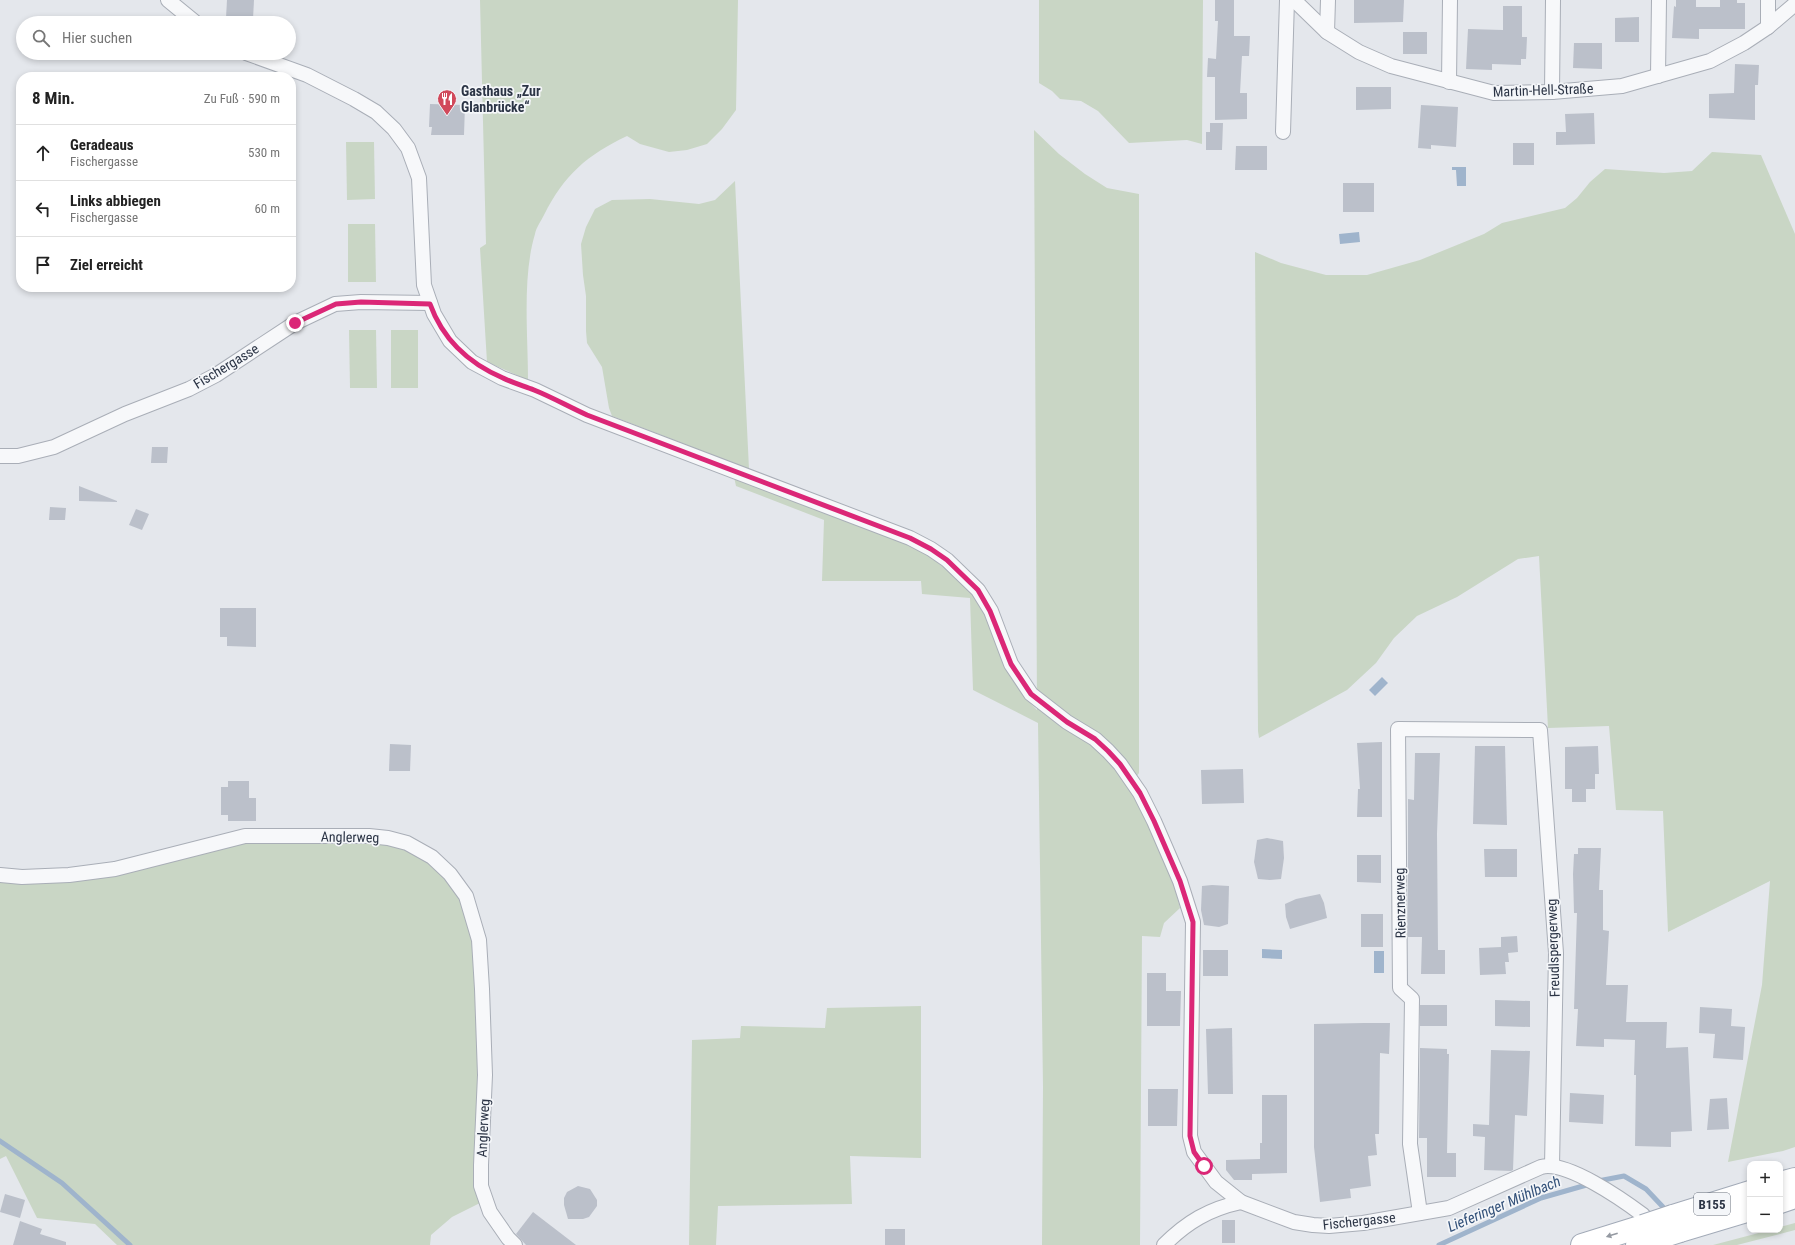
<!DOCTYPE html>
<html lang="de">
<meta charset="utf-8">
<style>
:root{--surface:#fff;--page:#f2f2f2;--text:#222;--muted:#767676;--line:#e0e0e0}
body{margin:0;font-family:"Roboto Condensed",sans-serif;background:var(--page);color:var(--text)}
.controls{position:absolute;right:12px;bottom:12px;display:grid;overflow:hidden;border-radius:8px;box-shadow:0 2px 6px #0003}
.controls button{width:36px;height:36px;display:grid;place-items:center;padding:0;border:0;border-bottom:1px solid var(--line);background:var(--surface);color:var(--text);font:20px sans-serif}
.stop{position:absolute;width:12px;height:12px;margin:-9px;border:3px solid #db2777;border-radius:50%;background:#fff}
.stop.end{background:#db2777;border-color:#fff;box-shadow:0 1px 4px #0008}
.list{margin:0;padding:0;list-style:none}
h2{display:flex;justify-content:space-between;align-items:center;height:52px;margin:0;padding:0 16px;font-size:17px}
h2 small{font-size:13px;font-weight:400;color:var(--muted)}
.list li{display:grid;grid-template-columns:26px 1fr auto;gap:12px;align-items:center;box-sizing:border-box;height:56px;padding:0 16px;border-top:1px solid var(--line)}
.list b{display:block;font-size:15px;white-space:nowrap}
.list p{margin:0;font-size:13px;white-space:nowrap;color:var(--muted)}
.list em{font-size:13px;font-style:normal;color:var(--muted)}
.icon{flex:none;width:22px;height:22px;fill:none;stroke:currentColor;stroke-width:2;stroke-linecap:round;stroke-linejoin:round}
.map{position:relative;flex:none;width:1795px;height:1245px;overflow:hidden}
.search{position:absolute;background:var(--surface);box-shadow:0 2px 6px #0003;left:16px;top:16px;width:280px;height:44px;display:flex;align-items:center;gap:10px;box-sizing:border-box;padding:0 14px;border-radius:22px;color:var(--muted);font-size:15px}
.panel{position:absolute;background:var(--surface);box-shadow:0 2px 6px #0003;left:16px;top:72px;width:280px;height:220px;border-radius:16px}
.map>svg:first-child{display:block}
.green{fill:#c9d6c5}
.water{fill:#9fb4cc}
.lines{fill:none;stroke-linecap:round;stroke-linejoin:round}
.stream{stroke:#9fb4cc;stroke-width:5}
.building{fill:#bbc0ca}
.minor-casing{stroke:#a9aeb7;stroke-width:16}
.primary-casing{stroke:#a3abb8;stroke-width:24}
.minor{stroke:#f7f8fa;stroke-width:14}
.primary{stroke:#fff;stroke-width:22}
.primary-bridge-casing{stroke:#a3abb8;stroke-width:24;stroke-linecap:butt}
.primary-bridge{stroke:#fff;stroke-width:22}
.oneway{fill:#959aa2}
.route{stroke:#db2777;stroke-width:5}
.labels{text-anchor:middle;dominant-baseline:central;stroke-width:3.5;stroke-linejoin:round;paint-order:stroke}
.shield{fill:#f4f6f9;stroke:#676e7b;stroke-width:1}
.shield-label{font-size:13px;font-weight:bold;fill:#2b3445}
.street-label{font-size:14px;fill:#2b3445;stroke:#f4f6f9}
.poi-label{font-size:14px;font-weight:bold;fill:#2b3445;stroke:#f4f6f9;text-anchor:start}
.water-label{font-size:15px;font-style:italic;fill:#34527a;stroke:#f4f6f9}
</style>
<div class="map">
<svg width="1795" height="1245" viewBox="0 0 1795 1245">
<rect width="100%" height="100%" fill="#e4e7ec"/>
<g class="green">
<path d="M480 0H738L736 110 722 129 707 144 687 150 669 152 640 144 627 136C587 155 564 175 544 215 541 221 536 228 535 234 522 277 528 335 528 380L487 362 480 248 486 244Z"/>
<path d="M1039 0H1203L1202 144 1187 140 1129 143 1098 111 1081 101 1060 99 1052 91 1039 83Z"/>
<path d="M1034 130 1059 154 1085 174 1107 188 1139 194V773L1130 785 1169 866 1180 908 1164 923 1160 937 1142 936 1140 1245H1042L1043 1087 1038 723 973 690 970 598 922 594 921 581H822L824 520 736 486 734 477 918 548C942 566 967 582 982 609 1003 645 1004 679 1037 710Z"/>
<path d="M346 142H374L375 199 347 200Z"/>
<path d="M1712 152 1761 155 1795 234V1147L1783 1151 1728 1162 1762 985 1770 881 1668 932 1663 811 1616 810 1609 726 1548 728 1539 556 1518 559 1457 597 1417 616 1394 638 1376 663 1347 690 1259 738 1258 731 1255 252 1281 263 1326 275H1367L1420 260 1484 234 1502 223 1565 208 1577 198 1590 182 1605 169 1664 173 1692 171Z"/>
<path d="M735 181 749 469 612 416 609 408 602 367 587 343 586 331V296L583 275 581 244 586 227 595 209 612 200 650 199 699 204 715 200Z"/>
<path d="M348 224H375L376 282H348Z"/>
<path d="M349 330H376L377 388H350Z"/>
<rect x="391" y="330" width="27" height="58"/>
<path d="M259 840 390 842 417 852 443 872 463 897 477 958 480 1203 452 1217 431 1235 430 1245H117L95 1224 37 1218 6 1156 0 1159V879L21 881Z"/>
<path d="M921 1006V1158L850 1156 852 1204 718 1206 716 1245H689L692 1040 740 1038 741 1026 825 1028 827 1008Z"/>
<path d="M1795 1223V1230L1737 1245H1713L1770 1230H1780V1227Z"/>
</g>
<g class="water">
<path d="M1452 167H1466V186H1457L1456 170H1452Z"/>
<path d="M1359 232 1360 242 1340 244 1339 234Z"/>
<path d="M1382 677 1388 683 1375 696 1369 690Z"/>
<path d="M1262 949 1282 950V959L1262 958Z"/>
<rect x="1374" y="951" width="10" height="22"/>
</g>
<g class="lines">
<g class="stream">
<path d="M0 1141 62 1183 130 1245"/>
<path d="M1598 1181 1624 1176 1646 1189 1663 1207"/>
<path d="M1439 1245 1541 1198 1590 1184"/>
</g>
</g>
<g class="building">
<path d="M227 0H254L253 19 226 18Z"/>
<path d="M1215 0H1234V36H1250L1249 56H1242L1240 93H1247V119L1215 120V77H1207L1208 58 1216 59 1218 21H1215Z"/>
<path d="M1354 0H1404L1403 22 1354 23Z"/>
<path d="M1676 0H1696V7H1720V0H1737V3H1745V29H1699V39L1672 38 1674 6 1676 7Z"/>
<path d="M1503 6H1522V37H1527L1526 59H1521V65L1492 64V70L1466 69 1468 29 1503 30Z"/>
<path d="M1639 17V42H1615V18Z"/>
<rect x="1403" y="32" width="24" height="22"/>
<path d="M1574 43H1602V69L1573 68Z"/>
<path d="M1735 64 1759 65 1758 85H1755V120L1709 118V94L1734 93Z"/>
<path d="M1356 87H1391V109L1356 110Z"/>
<path d="M430 104 465 105 464 135H431L432 127H429Z"/>
<path d="M1421 105 1458 107 1456 147 1431 145V149L1418 148Z"/>
<path d="M1594 113 1595 144 1556 145V132H1566L1565 114Z"/>
<path d="M1210 123H1223L1222 150H1206V132H1210Z"/>
<rect x="1513" y="143" width="21" height="22"/>
<path d="M1236 146H1267V170H1235Z"/>
<rect x="1343" y="183" width="31" height="29"/>
<path d="M152 447H168L167 463H151Z"/>
<path d="M79 486 117 501V502L79 501Z"/>
<path d="M50 507 66 508 65 520H49Z"/>
<path d="M136 509 149 514 142 530 129 525Z"/>
<path d="M220 608H256V647L227 646V637H220Z"/>
<path d="M1382 742V817H1357L1358 789H1360L1357 743Z"/>
<path d="M390 744 411 745 410 771H389Z"/>
<path d="M1475 746H1505L1507 825 1473 824Z"/>
<path d="M1598 746 1599 774H1595V789H1586V802H1572V789H1565V747Z"/>
<path d="M1415 753H1440L1437 834 1438 950H1445V974H1421L1422 937H1408V799L1414 800Z"/>
<path d="M1243 769 1244 803 1202 804 1201 770Z"/>
<path d="M228 781H249V798H256V821H228V815H221V787H228Z"/>
<path d="M1267 838 1283 841 1284 858 1281 879 1270 880 1258 879 1254 862 1257 840Z"/>
<path d="M1578 848H1601L1599 890H1603V930L1609 931 1606 985H1628L1626 1022H1667L1666 1048 1688 1047 1692 1131 1671 1132V1147L1635 1146 1636 1075H1634L1635 1040 1604 1039V1047L1576 1046 1578 1009H1574L1577 913H1574L1573 874 1574 854H1578Z"/>
<path d="M1484 849H1517V877H1485Z"/>
<path d="M1357 855H1381V883L1357 882V871L1359 870 1357 871Z"/>
<path d="M1212 885 1229 886 1228 924 1219 927 1204 925 1201 910 1202 886Z"/>
<path d="M1320 894 1324 903 1327 918 1290 929 1286 917 1285 904 1296 899Z"/>
<rect x="1361" y="914" width="22" height="33"/>
<path d="M1517 936 1518 952 1508 953 1509 962H1505L1506 974 1480 975 1479 948 1501 947V937Z"/>
<rect x="1203" y="950" width="25" height="26"/>
<path d="M1147 973H1166V991H1181L1180 1026H1147Z"/>
<path d="M1495 1000 1530 1001V1027L1495 1026Z"/>
<rect x="1420" y="1005" width="27" height="21"/>
<path d="M1700 1007 1732 1009 1731 1026 1745 1027 1743 1060 1713 1058 1715 1034 1699 1033Z"/>
<path d="M1364 1023H1390L1389 1054 1380 1053 1379 1134H1375L1377 1155 1368 1156 1371 1186 1350 1189 1351 1198 1320 1202 1314 1147V1024Z"/>
<path d="M1232 1028 1233 1094H1208L1206 1029Z"/>
<path d="M1420 1048 1447 1049V1054H1449L1447 1153H1456V1177H1427V1138H1419Z"/>
<path d="M1491 1050 1530 1051 1527 1116 1515 1115 1513 1170 1511 1171 1484 1170 1485 1137 1473 1136V1124L1489 1125Z"/>
<path d="M1148 1089H1178L1177 1126H1148Z"/>
<path d="M1570 1093 1604 1095 1603 1124 1569 1122Z"/>
<path d="M1262 1095H1287V1173L1252 1174V1180H1234L1226 1170V1160L1260 1159V1143H1262Z"/>
<path d="M1727 1098 1729 1129 1707 1130 1710 1099Z"/>
<path d="M578 1186 590 1189 597 1200V1206L589 1217 583 1219H568L564 1205V1198L567 1192Z"/>
<path d="M5 1194 25 1200 20 1218 0 1212Z"/>
<path d="M533 1212 576 1245H526L516 1234Z"/>
<rect x="1222" y="1220" width="13" height="23"/>
<path d="M20 1221 42 1229 40 1234 66 1242V1245H13Z"/>
<rect x="885" y="1229" width="20" height="16"/>
</g>
<g class="lines">
<g class="minor-casing">
<g id="minor">
<path d="M168 0 196 23"/>
<path d="M1294 0 1327 32 1359 52 1391 66 1494 93 1552 92 1622 86 1710 61 1744 43 1768 27 1795 4"/>
<path d="M1768 27V0"/>
<path d="M1327 32 1328 0"/>
<path d="M246 53 307 75 354 99 376 112 394 129 408 148 419 178 424 285 434 314 450 341 472 362 502 378 535 390 587 415 910 538 931 549 947 560 978 590 991 611 1011 664 1031 694 1067 722 1095 739 1108 751 1120 764 1140 793 1154 821 1180 881 1193 922 1190 1136 1194 1152 1216 1182 1241 1202 1294 1222 1313 1225 1329 1226 1363 1223 1449 1208 1541 1167C1566 1160 1623 1200 1643 1215"/>
<path d="M1658 76 1659 0"/>
<path d="M1449 82 1450 0"/>
<path d="M1552 92 1553 0"/>
<path d="M1283 132 1287 0"/>
<path d="M0 456H18L54 447 125 414 189 389 216 375 295 323 335 304 361 302 430 303"/>
<path d="M0 875 22 877 69 875 115 869 245 836H369L388 838 407 843 432 857 450 874 466 896 479 940 482 989 485 1075 481 1165V1186L490 1212 508 1238 515 1245"/>
<path d="M1420 1213 1410 1144 1412 999 1400 988 1398 729 1540 730 1556 953 1552 1166"/>
<path d="M1164 1245C1187 1222 1209 1209 1241 1202"/>
</g>
</g>
<g class="primary-casing">
<g id="primary">
<path d="M1780 1183 1795 1179"/>
<path d="M1780 1202 1795 1197"/>
<path d="M1673 1216 1750 1192"/>
<path d="M1680 1231 1750 1210"/>
<path d="M1582 1245 1643 1226"/>
<path d="M1637 1245 1652 1240"/>
</g>
</g>
<use href="#minor" class="minor"/>
<use href="#primary" class="primary"/>
<g class="primary-bridge-casing">
<g id="primary-bridge">
<path d="M1643 1226 1673 1216"/>
<path d="M1652 1240 1680 1231"/>
</g>
</g>
<use href="#primary-bridge" class="primary-bridge"/>
</g>
<defs><path id="oneway-solid" d="M-6-.8H1V-3.2L6.5 0L1 3.2V.8H-6Z"/></defs>
<use class="oneway" href="#oneway-solid" transform="translate(1612 1235) rotate(162)"/>
<g class="lines">
<path class="route" d="M295 323 336 304 361 302 430 304C443 340 468 363 503 378 513 383 524 386 534 390 552 397 569 407 587 415L910 538 931 549 947 560 978 590 990 611 1011 664 1031 694 1067 722 1095 739 1108 751 1120 764 1140 793 1154 821 1180 881 1193 922 1190 1136 1194 1152 1204 1166"/>
</g>
<defs>
<g id="restaurant-pin" transform="scale(1)"><path d="M0 17L-7.5 6A9.5 9.5 0 1 1 7.5 6Z" fill="#d1495b" stroke="#f4f6f9"/><path d="M-5-6h1v4h1v-4h1v4h1v-4h1v5L-1.5 .5V6h-2V.5L-5-1ZM5-6V6H3V1.5H1.5Q1.5-4 5-6Z" fill="#fff"/></g>
</defs>
<g fill-rule="evenodd">
<use href="#restaurant-pin" x="447" y="99"/>
</g>
<g class="labels">
<rect class="shield" x="1694" y="1193" width="36" height="22" rx="3"/>
<g class="shield-label">
<text x="1712" y="1204">B155</text>
</g>
<g class="street-label">
<text transform="translate(1543 90) rotate(-2)">Martin-Hell-Straße</text>
<text transform="translate(226 366) rotate(-31)">Fischergasse</text>
<text transform="translate(350 837) rotate(1)">Anglerweg</text>
<text transform="translate(1400 903) rotate(-91)">Rienznerweg</text>
<text transform="translate(1553 948) rotate(-92)">Freudlspergerweg</text>
<text transform="translate(483 1128) rotate(-87)">Anglerweg</text>
<text transform="translate(1359 1221) rotate(-6)">Fischergasse</text>
</g>
<g class="poi-label">
<text x="461" y="91">Gasthaus „Zur<tspan x="461" dy="16">Glanbrücke“</tspan></text>
</g>
<g class="water-label">
<text transform="translate(1504 1204) rotate(-23)">Lieferinger Mühlbach</text>
</g>
</g>
</svg>
<div class="controls">
<button>+</button>
<button>−</button>
</div>
<div class="stop" style="left:1204px;top:1166px"></div>
<div class="stop end" style="left:295px;top:323px"></div>
<div class="search"><svg class="icon" aria-label="search" viewBox="0 0 24 24"><circle cx="10" cy="10" r="6"/><path d="M15 15l6 6"/></svg>Hier suchen</div>
<section class="panel">
<h2>8 Min.<small>Zu Fuß · 590 m</small></h2>
<ul class="list">
<li><svg class="icon" aria-label="ahead" viewBox="0 0 24 24"><path d="M12 20V5M6 11l6-6 6 6"/></svg><div><b>Geradeaus</b><p>Fischergasse</p></div><em>530 m</em></li>
<li><svg class="icon" aria-label="left" viewBox="0 0 24 24"><path d="M17 20v-9H6M10 6l-5 5 5 5"/></svg><div><b>Links abbiegen</b><p>Fischergasse</p></div><em>60 m</em></li>
<li><svg class="icon" aria-label="arrive" viewBox="0 0 24 24"><path d="M6 21V4h12l-3 4 3 4H6"/></svg><div><b>Ziel erreicht</b></div></li>
</ul>
</section>
</div>
